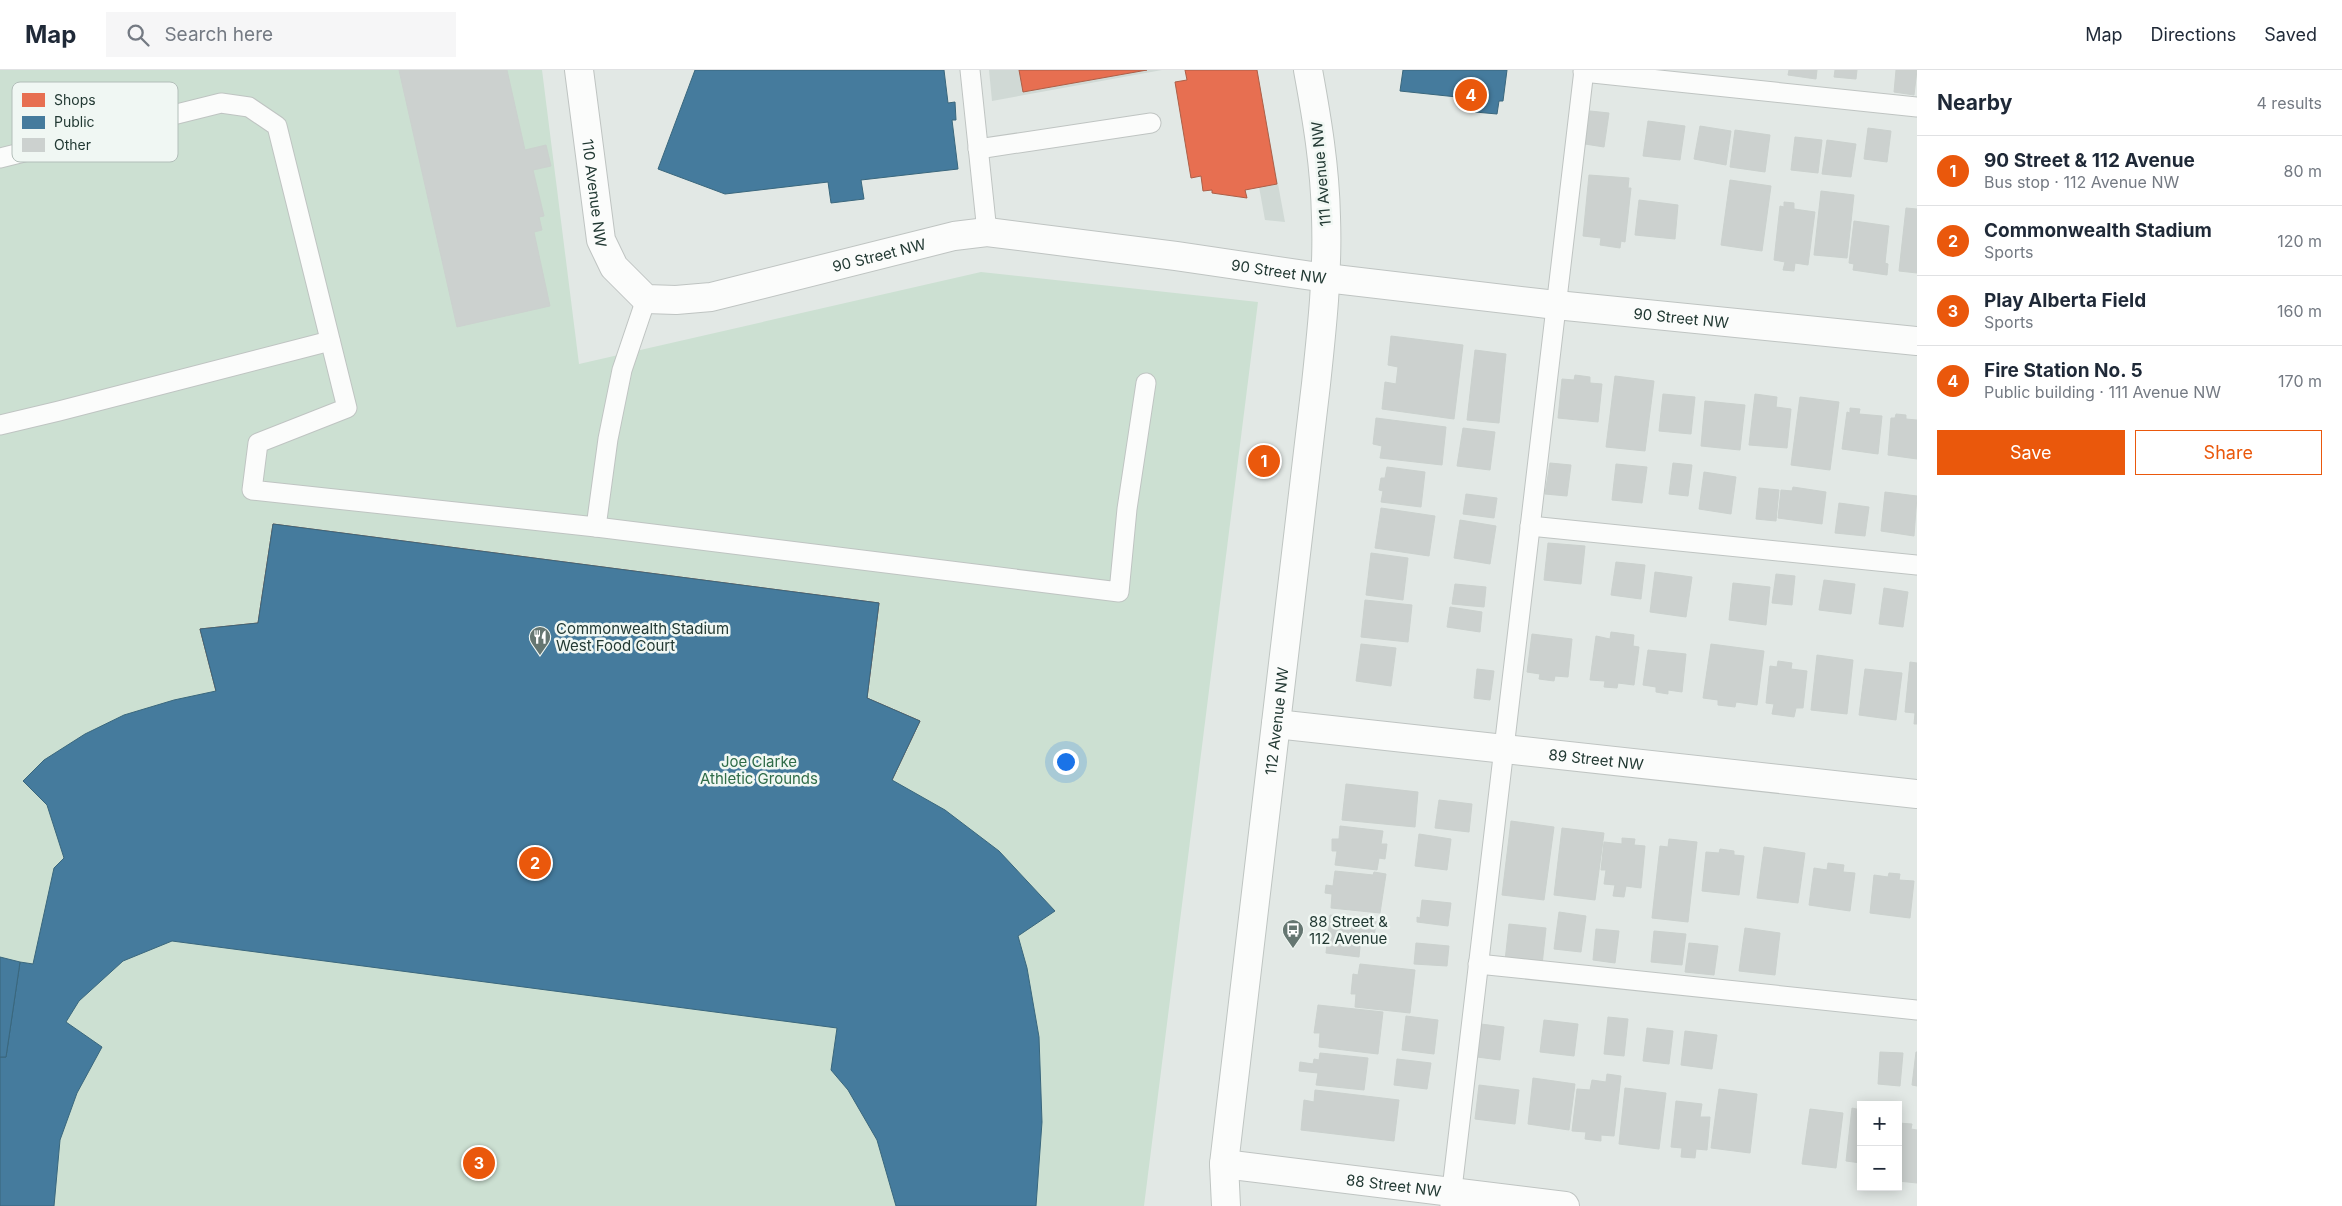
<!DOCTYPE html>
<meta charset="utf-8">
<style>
:root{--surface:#fff;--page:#f6f6f7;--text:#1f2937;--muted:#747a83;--line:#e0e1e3;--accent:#ea580c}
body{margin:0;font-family:Inter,sans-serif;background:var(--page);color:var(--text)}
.controls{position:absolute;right:15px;bottom:15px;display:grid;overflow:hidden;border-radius:0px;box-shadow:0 2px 12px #0003}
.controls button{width:45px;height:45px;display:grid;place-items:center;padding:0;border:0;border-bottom:1px solid var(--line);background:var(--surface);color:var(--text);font:25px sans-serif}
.you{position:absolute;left:1065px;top:691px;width:18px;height:18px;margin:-12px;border:4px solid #fff;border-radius:50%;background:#1a73e8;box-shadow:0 0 0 8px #1a73e833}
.badge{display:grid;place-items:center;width:32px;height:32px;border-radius:50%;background:var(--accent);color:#fff;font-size:16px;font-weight:700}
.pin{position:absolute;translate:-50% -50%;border:2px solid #fff;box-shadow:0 1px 5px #0006}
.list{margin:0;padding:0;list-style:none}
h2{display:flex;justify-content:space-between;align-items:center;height:65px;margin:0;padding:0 20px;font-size:21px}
h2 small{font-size:16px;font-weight:400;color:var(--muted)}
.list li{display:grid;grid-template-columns:32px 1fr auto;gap:15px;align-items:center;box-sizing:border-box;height:70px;padding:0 20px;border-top:1px solid var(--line)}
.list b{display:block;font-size:19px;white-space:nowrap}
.list p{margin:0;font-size:16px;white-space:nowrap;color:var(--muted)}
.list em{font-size:16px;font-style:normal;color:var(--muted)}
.actions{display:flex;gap:10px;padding:15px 20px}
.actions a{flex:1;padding:11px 0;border:1px solid var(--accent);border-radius:0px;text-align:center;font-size:18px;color:var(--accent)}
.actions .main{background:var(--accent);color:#fff}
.icon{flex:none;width:28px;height:28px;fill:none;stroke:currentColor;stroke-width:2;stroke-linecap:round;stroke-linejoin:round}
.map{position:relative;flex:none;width:1917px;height:1136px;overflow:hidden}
header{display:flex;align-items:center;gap:30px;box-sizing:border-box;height:70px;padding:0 25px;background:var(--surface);border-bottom:1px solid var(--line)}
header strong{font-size:24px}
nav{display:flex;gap:28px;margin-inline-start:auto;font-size:18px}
.search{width:350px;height:45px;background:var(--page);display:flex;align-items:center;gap:12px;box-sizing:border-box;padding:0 18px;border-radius:0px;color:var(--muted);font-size:19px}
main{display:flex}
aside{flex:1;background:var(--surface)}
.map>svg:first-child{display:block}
.built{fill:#d0d9d5}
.green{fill:#cce0d2}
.shops{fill:#e76f51;stroke:#ac5f48}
.public{fill:#457b9d;stroke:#3a677d}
.building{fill:#ccd1cf;stroke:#cbd1ce}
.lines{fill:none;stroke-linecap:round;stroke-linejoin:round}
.service-casing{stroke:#bfc4c2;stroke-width:21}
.minor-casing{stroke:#bfc4c2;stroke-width:30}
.secondary-casing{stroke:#bfc5c2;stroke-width:30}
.service{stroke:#fbfcfb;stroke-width:19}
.minor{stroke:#fbfcfb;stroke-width:28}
.secondary{stroke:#fbfcfb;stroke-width:28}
.labels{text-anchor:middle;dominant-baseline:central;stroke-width:5;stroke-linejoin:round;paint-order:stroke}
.street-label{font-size:15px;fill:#223933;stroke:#f0f7f3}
.poi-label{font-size:15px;fill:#223933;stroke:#f0f7f3;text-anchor:start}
.park-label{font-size:15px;fill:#2f6c48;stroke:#f0f7f3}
.key{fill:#f0f7f3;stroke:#b2beb9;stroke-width:1}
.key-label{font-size:14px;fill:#223933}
</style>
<header>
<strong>Map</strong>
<div class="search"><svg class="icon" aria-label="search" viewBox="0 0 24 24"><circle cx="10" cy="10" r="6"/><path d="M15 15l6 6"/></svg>Search here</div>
<nav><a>Map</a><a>Directions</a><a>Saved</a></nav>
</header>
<main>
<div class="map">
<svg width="1917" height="1136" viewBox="0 0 1917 1136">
<rect width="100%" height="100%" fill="#e2e8e5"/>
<g class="built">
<path d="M989 0H1162L992 31Z"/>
<path d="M1238 0H1257L1285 152 1265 150Z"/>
</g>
<path class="green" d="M0 0H542L579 294 981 202 1258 232 1144 1136H0Z"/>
<g class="shops">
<path d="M1019 0H1147L1023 22Z"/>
<path d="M1185 0H1257L1277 114 1245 120 1247 128 1212 123V120L1203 121 1201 106 1191 108 1175 12 1187 10Z"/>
<path d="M273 454 879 533 867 628 920 651 892 710 844 692 803 681 760 673 357 619 265 614 216 621 200 559 258 553Z"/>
</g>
<g class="public">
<path d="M695 0H944L948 33 955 32 956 50H952L958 99 861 110 864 129 831 133 828 112 725 124 658 99Z"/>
<path d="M1403 0H1507L1503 31H1499L1497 44 1475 42 1476 29 1400 21Z"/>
<path d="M273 454 879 533 867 628 920 651 892 710 945 740 999 781 1055 841 1018 866 1027 898 1039 967 1042 1052 1036 1136H896L877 1070 848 1020 831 1000 837 958 172 871 123 891 79 931 66 952 102 977 77 1023 60 1070 54 1136H0V987H6L20 892 33 894 54 798 64 788 47 735 23 711 44 690 85 664 124 645 174 630 216 621 200 559 258 553Z"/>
<path d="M0 887 20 892 6 987H0Z"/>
</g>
<g class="building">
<path d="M399 0H507L525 80 546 75 551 96 533 100 544 146 539 147 542 160 534 162 550 236 457 257Z"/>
<path d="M1789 0H1817L1816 9 1788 5Z"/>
<path d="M1835 0H1857L1856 9 1834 7Z"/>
<path d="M1896 0H1917L1914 25 1894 22Z"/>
<path d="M1590 41 1609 43 1604 77 1585 74Z"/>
<path d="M1648 51 1685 56 1680 90 1643 86Z"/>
<path d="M1700 56 1731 61 1726 95 1694 89Z"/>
<path d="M1868 58 1891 61 1887 92 1864 89Z"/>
<path d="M1735 60 1770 65 1765 102 1730 97Z"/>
<path d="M1795 67 1822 70 1818 103 1791 100Z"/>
<path d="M1827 70 1856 74 1851 107 1822 104Z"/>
<path d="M1589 105 1629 108 1628 118H1631L1625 172 1621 171 1620 178 1600 175 1601 168 1583 166Z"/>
<path d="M1730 110 1771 116 1762 181 1721 175Z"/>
<path d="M1821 121 1854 125 1847 188 1814 185Z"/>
<path d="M1639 130 1678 135 1675 169 1635 165Z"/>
<path d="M1784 132 1794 133V139L1815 142 1808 195 1795 193 1794 201 1783 200 1785 192 1774 190 1780 136 1784 137Z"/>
<path d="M1906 138 1917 139V203L1899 201Z"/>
<path d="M1854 151 1889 156 1885 193 1888 194 1887 205 1853 200 1854 194 1849 193Z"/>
<path d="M1391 266 1463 275 1454 349 1382 339 1385 312 1396 314 1398 297 1388 295Z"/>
<path d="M1475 280 1506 284 1499 353 1467 350Z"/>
<path d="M1575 305 1590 307V313L1602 314 1598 352 1558 348 1562 309 1574 310Z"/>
<path d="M1615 306 1654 311 1645 381 1606 377Z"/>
<path d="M1663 324 1695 327 1691 364 1659 361Z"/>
<path d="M1755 324 1777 327 1776 337 1791 339 1787 378 1749 375Z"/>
<path d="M1800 327 1839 332 1830 400 1791 395Z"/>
<path d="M1705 331 1745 335 1740 380 1701 376Z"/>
<path d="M1850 338 1860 339 1859 344 1882 346 1878 384 1842 379 1847 342 1850 343Z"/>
<path d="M1896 344 1906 345V349L1917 350V389L1888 385 1891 348H1895Z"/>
<path d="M1376 348 1446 357 1442 395 1380 388 1382 376 1373 374Z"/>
<path d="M1463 358 1495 362 1490 400 1457 396Z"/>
<path d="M1550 393 1571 395 1567 426 1545 424Z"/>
<path d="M1673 393 1692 395 1688 426 1669 424Z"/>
<path d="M1616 394 1647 397 1642 433 1612 430Z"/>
<path d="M1387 397 1425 402 1421 437 1381 432 1383 421 1379 420 1381 408H1385Z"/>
<path d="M1704 402 1736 407 1731 444 1699 439Z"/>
<path d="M1793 417 1826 422 1822 454 1778 448 1781 420 1792 421Z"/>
<path d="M1759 418 1779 420 1776 451 1756 449Z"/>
<path d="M1885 422 1917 426 1914 466 1881 461Z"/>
<path d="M1466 424 1497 428 1494 448 1463 444Z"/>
<path d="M1839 433 1869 437 1865 466 1835 463Z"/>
<path d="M1381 438 1435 446 1429 486 1375 478Z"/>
<path d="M1460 450 1496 456 1490 494 1454 488Z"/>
<path d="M1548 473 1585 476 1581 514 1544 510Z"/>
<path d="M1371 483 1408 488 1403 530 1366 525Z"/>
<path d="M1616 492 1645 495 1641 529 1611 525Z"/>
<path d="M1655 502 1692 507 1686 547 1650 542Z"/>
<path d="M1776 504 1795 506 1792 535 1772 533Z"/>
<path d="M1824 510 1855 514 1851 544 1819 540Z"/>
<path d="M1733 513 1770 517 1766 555 1729 550Z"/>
<path d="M1455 514 1486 517 1484 537 1452 534Z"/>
<path d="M1884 518 1908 522 1903 557 1879 554Z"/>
<path d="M1365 530 1412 535 1408 572 1361 567Z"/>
<path d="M1450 537 1482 542 1480 562 1447 557Z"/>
<path d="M1611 562 1634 565 1633 576 1639 577 1634 615 1618 613 1617 618 1604 617 1605 611 1590 610 1596 566 1610 569Z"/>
<path d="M1532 564 1572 569 1568 607 1555 606 1554 611 1539 609 1540 604 1527 602Z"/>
<path d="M1361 574 1396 578 1391 616 1356 611Z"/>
<path d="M1711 574 1764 581 1757 635 1736 632 1735 637 1718 635V630L1703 628Z"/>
<path d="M1648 580 1686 584 1682 622 1668 620V624L1656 622V617L1643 615Z"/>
<path d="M1817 585 1853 590 1847 644 1811 640Z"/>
<path d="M1778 591 1792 593 1791 599 1807 601 1803 638H1796L1794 647 1772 644 1774 634 1766 633 1770 596 1777 597Z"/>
<path d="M1910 592 1917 593V654H1914L1915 643 1905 642Z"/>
<path d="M1477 599 1494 601 1490 630 1474 628Z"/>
<path d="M1865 599 1902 603 1896 650 1859 645Z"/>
<path d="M1346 714 1418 722 1415 757 1342 750Z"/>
<path d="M1439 730 1472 734 1469 762 1435 758Z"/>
<path d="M1511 751 1554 757 1544 830 1502 825Z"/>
<path d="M1340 756 1383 761 1381 774H1387L1385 789 1379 788 1377 800 1335 795 1337 781H1332V769H1339Z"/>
<path d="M1562 758 1604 763 1595 830 1554 825Z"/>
<path d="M1419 764 1451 769 1447 800 1415 796Z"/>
<path d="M1622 768 1635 769 1634 775 1645 776 1641 818 1626 816 1624 827 1613 826 1615 815 1604 814 1606 800H1601L1604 772 1622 774Z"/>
<path d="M1669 769 1697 772 1688 852 1652 848 1660 776 1668 777Z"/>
<path d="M1764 777 1805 783 1798 833 1757 828Z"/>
<path d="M1720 779 1734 781V785L1744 786 1739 825 1702 821 1706 782 1719 783Z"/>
<path d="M1828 793 1844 795 1843 802 1855 803 1850 841 1809 835 1814 798 1827 800Z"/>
<path d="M1335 801 1373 805 1374 802 1386 804 1380 843 1331 838 1332 824 1325 823 1326 815 1333 816Z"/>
<path d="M1889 803 1900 804 1899 810 1914 811 1910 848 1870 843 1874 805 1888 807Z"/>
<path d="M1422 830 1451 833 1448 856 1417 852V847L1420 848Z"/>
<path d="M1559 842 1586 846 1581 882 1554 879Z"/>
<path d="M1330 845 1376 851 1374 868 1361 867 1359 887 1326 883Z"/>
<path d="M1509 854 1546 858 1542 895 1505 891Z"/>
<path d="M1745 858 1780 863 1775 905 1739 901Z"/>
<path d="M1596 859 1619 861 1615 893 1593 890Z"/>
<path d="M1654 861 1686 864 1682 895 1651 892Z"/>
<path d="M1416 873 1449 876 1447 896 1414 894Z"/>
<path d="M1689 873 1718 876 1714 905 1685 902Z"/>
<path d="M1360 894 1415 900 1410 943 1355 937 1356 924H1351L1353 904 1358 905Z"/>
<path d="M1318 935 1383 942 1378 984 1319 977 1320 963H1314Z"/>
<path d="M1406 946 1438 950 1434 984 1402 980Z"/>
<path d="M1608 947 1628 949 1624 986 1604 984Z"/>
<path d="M1544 950 1578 954 1574 986 1540 982Z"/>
<path d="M1481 954 1504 957 1500 990 1477 987Z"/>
<path d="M1647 958 1673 961 1669 994 1643 991Z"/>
<path d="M1685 961 1717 965 1712 999 1681 995Z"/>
<path d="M1880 982 1903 983 1900 1016 1878 1014Z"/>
<path d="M1916 982H1917V1016L1912 1015Z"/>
<path d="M1320 983 1368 988 1364 1020 1316 1015 1318 1003 1299 1001 1300 992 1313 994 1314 989 1319 990Z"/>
<path d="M1397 989 1431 993 1427 1019 1394 1015Z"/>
<path d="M1607 1004 1621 1006 1614 1066 1601 1065V1071L1585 1069 1586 1062 1572 1061 1577 1019 1590 1020 1592 1010 1606 1012Z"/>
<path d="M1533 1008 1575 1014 1569 1060 1528 1054Z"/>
<path d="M1479 1015 1519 1020 1515 1054 1475 1049Z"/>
<path d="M1625 1018 1666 1023 1659 1079 1619 1074Z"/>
<path d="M1719 1019 1757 1024 1750 1083 1711 1078Z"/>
<path d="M1315 1020 1399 1030 1394 1071 1301 1060 1304 1030 1314 1032Z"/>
<path d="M1676 1031 1702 1034 1700 1047H1710L1707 1080 1696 1079 1695 1088 1681 1087 1682 1078 1671 1077Z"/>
<path d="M1852 1038 1861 1040V1093L1846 1091Z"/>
<path d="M1810 1039 1843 1043 1836 1098 1802 1094Z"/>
<path d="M1898 1053 1912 1054 1911 1059 1917 1060V1113L1898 1111Z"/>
</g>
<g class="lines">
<g class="service-casing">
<g id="service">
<path d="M970 0 987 162"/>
<path d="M1583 2 1917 37"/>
<path d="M978 79 1151 53"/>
<path d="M0 88 221 33 249 37 277 56 347 338 258 373 252 420 596 457 1119 522 1127 439 1146 313"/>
<path d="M0 355 59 341 330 271"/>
<path d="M1530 456 1917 495"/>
<path d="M596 457 608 369 622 300 646 229"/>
<path d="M1478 894 1917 940"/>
<path d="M1450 1136 1584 0"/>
</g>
</g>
<g class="minor-casing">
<g id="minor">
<path id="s1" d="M579 0 601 170 614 197 646 229 676 230 711 227 954 166 987 162 1176 186 1326 208 1556 235 1917 271"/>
<path id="s2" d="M1276 654 1917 724"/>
<path id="s3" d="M1224 1094 1565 1136"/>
</g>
</g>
<g class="secondary-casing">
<g id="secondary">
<path id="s4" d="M1226 1136 1224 1094 1316 314C1322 258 1328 203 1326 147 1325 97 1317 49 1308 0"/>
</g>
</g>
<use href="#service" class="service"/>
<use href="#minor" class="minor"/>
<use href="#secondary" class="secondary"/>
</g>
<defs>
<g id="restaurant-pin" transform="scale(1.125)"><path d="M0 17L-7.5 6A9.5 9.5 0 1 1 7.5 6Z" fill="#657671" stroke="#f0f7f3"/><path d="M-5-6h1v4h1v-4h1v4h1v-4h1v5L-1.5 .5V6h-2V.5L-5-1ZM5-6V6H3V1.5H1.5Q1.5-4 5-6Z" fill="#fff"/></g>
<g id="bus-pin" transform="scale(1.125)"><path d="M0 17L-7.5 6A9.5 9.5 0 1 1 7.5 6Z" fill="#657671" stroke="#f0f7f3"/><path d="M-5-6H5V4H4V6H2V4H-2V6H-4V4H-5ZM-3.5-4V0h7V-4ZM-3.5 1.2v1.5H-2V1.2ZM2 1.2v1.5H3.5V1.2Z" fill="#fff"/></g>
</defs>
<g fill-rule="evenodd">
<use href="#restaurant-pin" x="540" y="567"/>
<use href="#bus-pin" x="1293" y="860"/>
</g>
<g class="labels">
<g class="street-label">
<text transform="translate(1321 104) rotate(-95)">111 Avenue NW</text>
<text stroke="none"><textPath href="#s1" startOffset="124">110 Avenue NW</textPath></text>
<text stroke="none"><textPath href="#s1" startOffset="485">90 Street NW</textPath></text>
<text stroke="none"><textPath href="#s1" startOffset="890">90 Street NW</textPath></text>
<text stroke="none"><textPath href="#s1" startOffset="1295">90 Street NW</textPath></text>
<text stroke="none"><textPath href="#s4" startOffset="488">112 Avenue NW</textPath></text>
<text stroke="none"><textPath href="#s2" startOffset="322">89 Street NW</textPath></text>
<text stroke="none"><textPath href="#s3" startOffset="171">88 Street NW</textPath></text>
</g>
<g class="poi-label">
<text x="556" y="558">Commonwealth Stadium<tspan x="556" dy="17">West Food Court</tspan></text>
<text x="1309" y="851">88 Street &amp;<tspan x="1309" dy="17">112 Avenue</tspan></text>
</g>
<g class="park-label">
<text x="759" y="691">Joe Clarke<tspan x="759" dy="17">Athletic Grounds</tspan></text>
</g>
</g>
<rect x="12" y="12" width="166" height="80" rx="8" class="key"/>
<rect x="22" y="23" width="23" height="14" fill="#e76f51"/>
<rect x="22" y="46" width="23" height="13" fill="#457b9d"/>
<rect x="22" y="68" width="23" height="14" fill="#ccd1cf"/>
<g class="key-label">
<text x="54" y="35">Shops</text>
<text x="54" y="57">Public</text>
<text x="54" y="80">Other</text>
</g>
</svg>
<div class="controls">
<button>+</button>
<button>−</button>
</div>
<div class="you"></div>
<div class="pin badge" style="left:1264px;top:391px">1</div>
<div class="pin badge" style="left:535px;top:793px">2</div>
<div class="pin badge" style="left:479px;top:1093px">3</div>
<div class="pin badge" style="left:1471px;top:25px">4</div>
</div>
<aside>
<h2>Nearby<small>4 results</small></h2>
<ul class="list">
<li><span class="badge">1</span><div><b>90 Street &amp; 112 Avenue</b><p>Bus stop · 112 Avenue NW</p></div><em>80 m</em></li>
<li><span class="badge">2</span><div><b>Commonwealth Stadium</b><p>Sports</p></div><em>120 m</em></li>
<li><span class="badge">3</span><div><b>Play Alberta Field</b><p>Sports</p></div><em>160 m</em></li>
<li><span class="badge">4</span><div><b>Fire Station No. 5</b><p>Public building · 111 Avenue NW</p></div><em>170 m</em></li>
</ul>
<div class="actions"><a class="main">Save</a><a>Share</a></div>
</aside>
</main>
